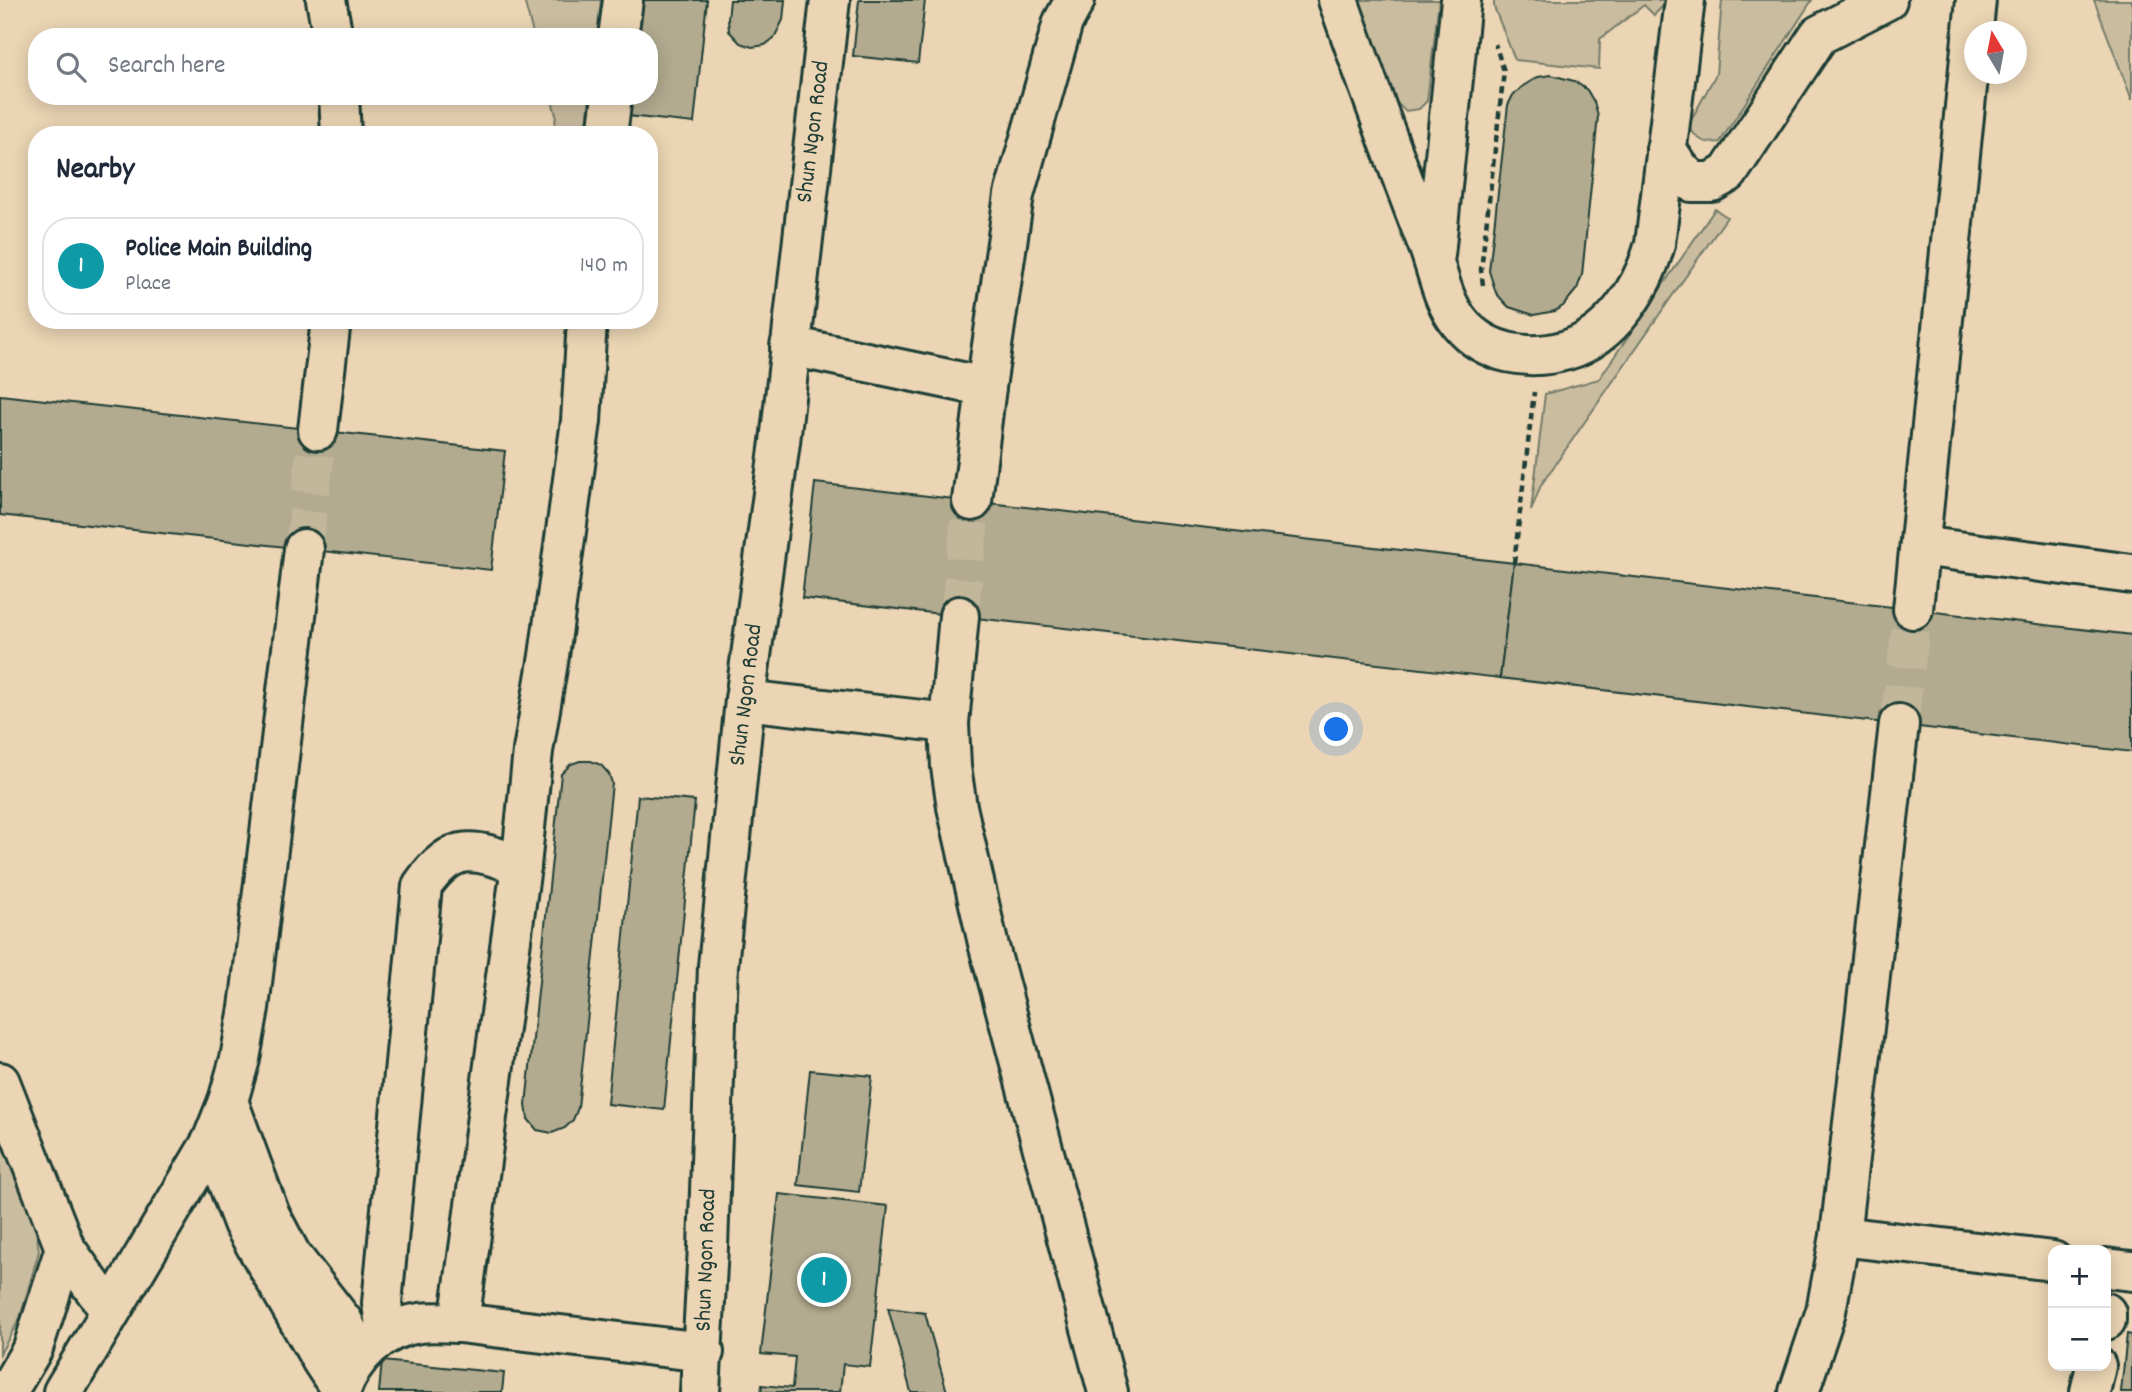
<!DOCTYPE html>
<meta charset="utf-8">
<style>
:root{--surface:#fff;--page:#f6f6f7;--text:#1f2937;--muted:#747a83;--line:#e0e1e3;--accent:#d1495b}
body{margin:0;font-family:Dekko,sans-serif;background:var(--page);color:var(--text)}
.controls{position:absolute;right:21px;bottom:21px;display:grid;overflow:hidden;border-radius:14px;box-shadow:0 4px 18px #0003}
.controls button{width:63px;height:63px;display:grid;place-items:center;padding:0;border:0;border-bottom:2px solid var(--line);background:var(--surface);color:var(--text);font:35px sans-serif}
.compass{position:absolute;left:1964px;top:21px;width:63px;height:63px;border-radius:50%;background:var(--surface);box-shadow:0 4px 18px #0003;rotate:350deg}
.you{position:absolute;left:1337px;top:730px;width:24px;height:24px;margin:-18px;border:5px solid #fff;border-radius:50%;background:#1a73e8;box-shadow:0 0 0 10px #1a73e833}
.badge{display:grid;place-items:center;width:46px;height:46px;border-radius:50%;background:var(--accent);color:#fff;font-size:23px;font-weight:700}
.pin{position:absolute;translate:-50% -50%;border:4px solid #fff;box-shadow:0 2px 7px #0006}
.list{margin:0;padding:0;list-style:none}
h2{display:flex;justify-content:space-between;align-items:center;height:91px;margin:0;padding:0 28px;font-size:30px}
h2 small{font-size:23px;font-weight:400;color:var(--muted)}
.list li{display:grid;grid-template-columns:46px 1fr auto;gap:21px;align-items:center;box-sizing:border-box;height:98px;margin:0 14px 14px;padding:0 14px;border:2px solid var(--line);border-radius:28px}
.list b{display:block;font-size:26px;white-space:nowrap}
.list p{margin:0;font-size:23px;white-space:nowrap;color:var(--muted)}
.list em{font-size:23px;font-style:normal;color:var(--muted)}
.icon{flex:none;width:38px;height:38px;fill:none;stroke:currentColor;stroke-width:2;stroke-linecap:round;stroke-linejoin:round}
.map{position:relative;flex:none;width:2132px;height:1392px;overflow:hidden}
.search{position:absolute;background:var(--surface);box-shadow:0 4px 18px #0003;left:28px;top:28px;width:630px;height:77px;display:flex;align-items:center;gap:18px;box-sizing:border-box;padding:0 24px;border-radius:28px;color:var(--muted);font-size:26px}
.panel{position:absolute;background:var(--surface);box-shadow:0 4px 18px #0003;left:28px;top:126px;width:630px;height:203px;border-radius:28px}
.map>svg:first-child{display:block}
.green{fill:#cabc9f;stroke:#747c6a;stroke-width:2}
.building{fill:#b2ab90;stroke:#1f3d34;stroke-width:2}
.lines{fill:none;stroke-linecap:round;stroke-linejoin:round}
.highway-tunnel{stroke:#c2b79a;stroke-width:38;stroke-dasharray:38 19;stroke-linecap:butt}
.minor-casing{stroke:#1f3d34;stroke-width:44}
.highway-casing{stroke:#1f3d34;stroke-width:44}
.path{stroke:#1f3d34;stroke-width:4.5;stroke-dasharray:7 5;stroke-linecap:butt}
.minor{stroke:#ebd5b4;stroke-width:38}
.highway{stroke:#ebd5b4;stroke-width:38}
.labels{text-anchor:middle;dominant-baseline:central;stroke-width:7;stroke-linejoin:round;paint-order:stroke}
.street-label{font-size:24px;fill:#1f3d34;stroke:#ebd5b4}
</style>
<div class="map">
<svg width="2132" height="1392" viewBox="0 0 2132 1392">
<rect width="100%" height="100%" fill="#ebd5b4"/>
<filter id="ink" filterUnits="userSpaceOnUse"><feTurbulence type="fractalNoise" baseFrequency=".0143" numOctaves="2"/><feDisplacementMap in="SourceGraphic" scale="14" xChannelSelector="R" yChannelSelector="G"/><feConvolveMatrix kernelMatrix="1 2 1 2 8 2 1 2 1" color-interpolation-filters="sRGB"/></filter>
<g filter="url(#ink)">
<g class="green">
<path d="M524 0H601L597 37H534Z"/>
<path d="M1358 0H1439L1427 101 1419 109 1405 111 1394 100Z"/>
<path d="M1494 0H1664L1663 6 1654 15 1644 5 1600 39 1599 69 1515 60 1494 7Z"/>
<path d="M1722 0H1812L1720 142C1704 145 1697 139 1688 126L1716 74Z"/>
<path d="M2094 0H2132V100Z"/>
<path d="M551 96H590L586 135H554L556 115Z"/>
<path d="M1715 209 1727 217 1541 485 1531 511 1545 394 1599 379Z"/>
<path d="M0 1113 32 1200 39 1251 20 1318 0 1354Z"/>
</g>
<g class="building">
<path d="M640 0H707L694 123 628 116 630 96H649V37H636Z"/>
<path d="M730 0H785L783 20 774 38 765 45 752 47 740 43 729 31 728 19Z"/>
<path d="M859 0H925L918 63 853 56Z"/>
<path d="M1551 75 1574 81 1587 90 1594 102 1598 116 1582 275 1577 289 1563 306 1555 311 1534 315 1509 307 1504 302 1496 293 1489 271 1508 105 1513 95 1523 86 1538 77Z"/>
<path d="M0 395 505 451 491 570 0 515Z"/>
<path d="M815 483 1514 563 1500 678 802 598Z"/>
<path d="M1514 563 2132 635V752L1500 678Z"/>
<path d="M580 761H591L601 765 609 774 612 783 578 1108 573 1120 565 1128 552 1133 537 1130 528 1119 526 1105 561 774 571 764Z"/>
<path d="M638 796 695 801 664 1110 607 1104Z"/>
<path d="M810 1070 872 1076 859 1192 798 1185Z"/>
<path d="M779 1194 888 1206 870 1367 843 1364 840 1392H761L762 1385 792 1388 795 1357 761 1354Z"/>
<path d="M888 1308 925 1313 947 1392H911Z"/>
<path d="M2127 1334 2132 1335V1392H2121Z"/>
<path d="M382 1361 504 1373 502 1392H379Z"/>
</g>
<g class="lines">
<g class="highway-tunnel">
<path d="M304 549 318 430"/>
<path d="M959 616 972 501"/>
<path d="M1899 724 1913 609"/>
</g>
<g class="minor-casing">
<g id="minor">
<path d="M1338 0C1367 82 1396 164 1428 245 1438 271 1442 301 1460 323 1486 355 1530 361 1567 350 1613 336 1643 287 1655 244L1685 0"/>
<path d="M618 37 623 0"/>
<path d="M607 135 612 96"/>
<path d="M1666 149 1679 168 1692 182H1712L1728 173 1819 35 1887 0"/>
<path d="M1435 255 1461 0"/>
<path d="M790 346 986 387"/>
<path d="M1920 546 2132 574"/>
<path d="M745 700 949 723"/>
<path d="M0 1082 65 1248 110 1311"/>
<path d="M228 1101 270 1215 291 1255 343 1322 360 1355"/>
<path d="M212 1141 243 1223 322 1361 341 1390"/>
<path d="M1840 1236 2053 1261"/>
<path d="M2106 1268 2132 1271"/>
<path d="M2106 1313V1320"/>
<path d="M459 1323 521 866 533 751 549 656 581 421 587 320"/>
<path d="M386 1334 382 1303 422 886C454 840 475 849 521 866"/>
<path d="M7 1392 33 1348 65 1248"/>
<path d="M340 1392C353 1356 381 1328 420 1323 433 1321 447 1323 459 1323L704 1352"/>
<path d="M700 1392 708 1247 718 966 745 700 780 442 830 0"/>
<path d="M2090 1392 2096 1366"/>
</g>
</g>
<g class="highway-casing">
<g id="highway">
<path d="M326 0 333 37"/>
<path d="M339 96 341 135"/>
<path d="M318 430 331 320"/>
<path d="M972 501 986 387 1014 195 1063 22 1075 0"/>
<path d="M1913 609 1976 0"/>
<path d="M959 616 949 723 951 767 957 807 988 943 1108 1392"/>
<path d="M63 1392 212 1141 228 1101 240 1059 249 1008 304 549"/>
<path d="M1799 1392 1826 1311 1840 1236 1899 724"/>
</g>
</g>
<g class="path">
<path d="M1483 285 1481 270 1504 71 1495 44"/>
<path d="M1514 563 1534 392"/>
</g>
<use href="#minor" class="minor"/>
<use href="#highway" class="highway"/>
</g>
</g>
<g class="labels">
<g class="street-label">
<text transform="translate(814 132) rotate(-83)">Shun Ngon Road</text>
<text transform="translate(747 695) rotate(-83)">Shun Ngon Road</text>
<text transform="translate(707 1260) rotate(-88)">Shun Ngon Road</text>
</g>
</g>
</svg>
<div class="controls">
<button>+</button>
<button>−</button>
</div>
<svg class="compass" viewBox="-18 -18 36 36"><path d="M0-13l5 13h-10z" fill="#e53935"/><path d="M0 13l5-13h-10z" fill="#747a83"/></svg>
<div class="you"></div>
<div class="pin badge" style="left:824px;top:1280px;background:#0f9aa8">1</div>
<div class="search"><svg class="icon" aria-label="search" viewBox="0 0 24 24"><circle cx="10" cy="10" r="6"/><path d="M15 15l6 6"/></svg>Search here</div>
<section class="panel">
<h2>Nearby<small></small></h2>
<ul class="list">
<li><span class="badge" style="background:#0f9aa8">1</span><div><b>Police Main Building</b><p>Place</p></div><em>140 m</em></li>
</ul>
</section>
</div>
